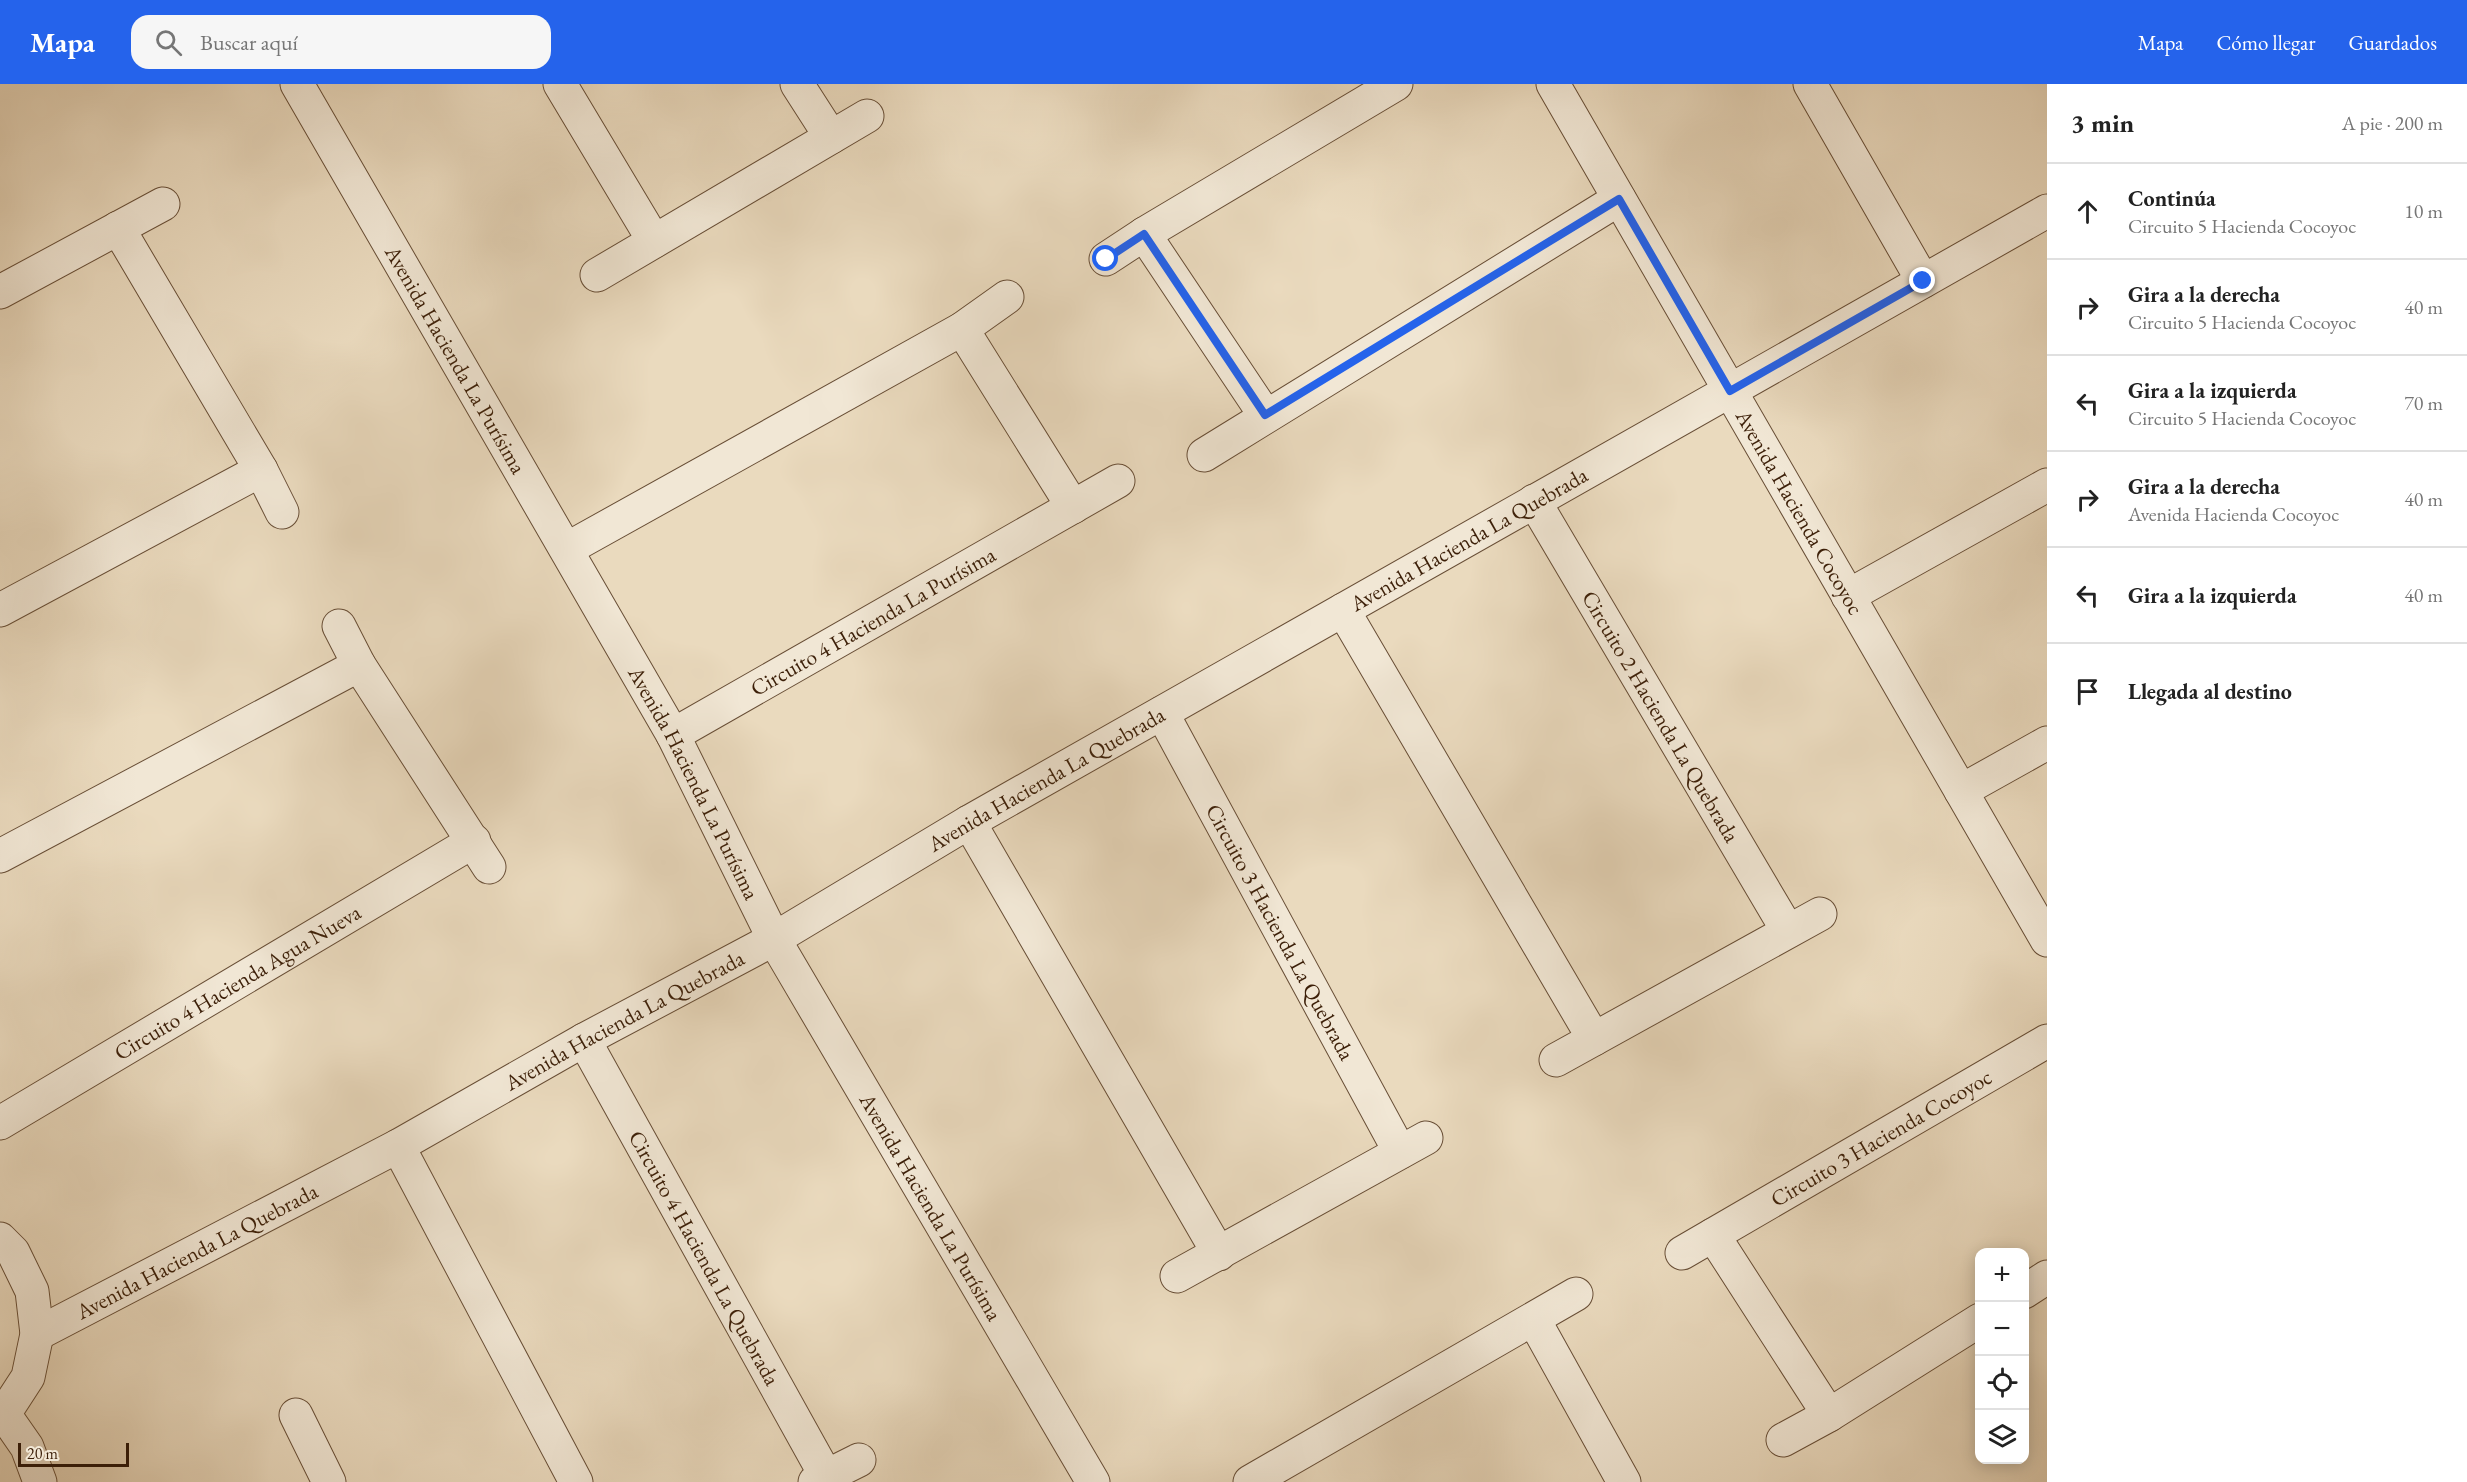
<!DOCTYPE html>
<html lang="es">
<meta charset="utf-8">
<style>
:root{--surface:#fff;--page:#f6f6f6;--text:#222;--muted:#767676;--line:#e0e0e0;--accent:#2563eb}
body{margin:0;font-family:"EB Garamond",serif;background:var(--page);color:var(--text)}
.controls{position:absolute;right:18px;bottom:18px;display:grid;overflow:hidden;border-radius:12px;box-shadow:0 3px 15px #0003}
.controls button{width:54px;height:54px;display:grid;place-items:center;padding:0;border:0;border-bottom:2px solid var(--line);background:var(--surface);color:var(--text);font:30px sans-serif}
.scale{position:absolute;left:18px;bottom:15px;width:111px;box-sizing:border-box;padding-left:6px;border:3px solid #3c1f08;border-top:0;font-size:16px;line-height:21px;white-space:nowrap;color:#3c1f08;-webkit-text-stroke:4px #f1e7d5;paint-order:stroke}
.stop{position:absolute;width:18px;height:18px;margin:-14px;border:4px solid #2563eb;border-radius:50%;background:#fff}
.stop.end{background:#2563eb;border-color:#fff;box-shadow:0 2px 6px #0008}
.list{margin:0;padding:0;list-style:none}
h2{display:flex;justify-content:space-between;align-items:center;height:78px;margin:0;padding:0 24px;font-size:26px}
h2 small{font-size:20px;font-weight:400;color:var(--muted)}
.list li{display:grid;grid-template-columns:39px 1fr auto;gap:18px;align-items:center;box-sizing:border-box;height:96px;padding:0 24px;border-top:2px solid var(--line)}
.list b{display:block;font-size:22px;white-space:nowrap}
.list p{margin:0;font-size:20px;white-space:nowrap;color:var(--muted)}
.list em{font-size:20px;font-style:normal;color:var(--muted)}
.icon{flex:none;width:33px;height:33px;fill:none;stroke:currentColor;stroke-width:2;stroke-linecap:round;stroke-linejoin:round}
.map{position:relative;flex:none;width:2047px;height:1398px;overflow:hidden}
header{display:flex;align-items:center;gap:36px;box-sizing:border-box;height:84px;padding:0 30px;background:var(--accent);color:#fff}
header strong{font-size:28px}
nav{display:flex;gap:33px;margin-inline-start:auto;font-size:21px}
.search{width:420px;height:54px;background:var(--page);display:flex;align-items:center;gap:15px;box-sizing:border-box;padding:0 21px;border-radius:18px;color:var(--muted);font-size:22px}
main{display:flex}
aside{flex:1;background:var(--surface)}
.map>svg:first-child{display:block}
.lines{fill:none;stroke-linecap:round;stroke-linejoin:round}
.minor-casing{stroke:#684e36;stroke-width:35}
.minor{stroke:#f1e7d5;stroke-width:33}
.route{stroke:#2563eb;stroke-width:8}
.labels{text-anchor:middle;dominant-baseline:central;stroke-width:6;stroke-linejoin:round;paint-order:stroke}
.street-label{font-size:22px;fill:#3c1f08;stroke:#f1e7d5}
</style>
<header>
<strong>Mapa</strong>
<div class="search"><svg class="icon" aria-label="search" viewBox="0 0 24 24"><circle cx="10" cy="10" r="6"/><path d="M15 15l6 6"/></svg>Buscar aquí</div>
<nav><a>Mapa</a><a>Cómo llegar</a><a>Guardados</a></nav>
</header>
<main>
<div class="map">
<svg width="2047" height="1398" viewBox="0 0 2047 1398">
<rect width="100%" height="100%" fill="#eadabe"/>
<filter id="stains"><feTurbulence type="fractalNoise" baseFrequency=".00333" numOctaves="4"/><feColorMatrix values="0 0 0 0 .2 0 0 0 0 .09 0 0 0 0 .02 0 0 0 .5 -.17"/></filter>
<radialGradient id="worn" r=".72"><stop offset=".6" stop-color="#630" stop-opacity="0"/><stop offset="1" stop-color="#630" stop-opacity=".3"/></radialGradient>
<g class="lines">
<g class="minor-casing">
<g id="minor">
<path id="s1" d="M297 0 673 651 774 855 1093 1398"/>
<path d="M560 0 654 157"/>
<path d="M797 0 831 53"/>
<path id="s2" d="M1553 0 2047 856"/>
<path d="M1810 0 1923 197"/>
<path d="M118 144 261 386 282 428"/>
<path d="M1144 150 1265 331"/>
<path d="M1106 175 1144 150 1396 0"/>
<path d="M597 191 867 32"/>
<path d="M0 208 163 120"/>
<path d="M962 245 1073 423"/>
<path d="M1204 371 1619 115"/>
<path id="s3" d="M1534 417 1788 847"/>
<path d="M567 465 962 245 1007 213"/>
<path d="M1848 512 2047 401"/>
<path d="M0 526 261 386"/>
<path d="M1343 526 1594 955"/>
<path d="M339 542 359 581 489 783"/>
<path id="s4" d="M1162 629 1400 1068"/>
<path id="s5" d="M673 651 1118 397"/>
<path d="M1961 707 2047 659"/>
<path d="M969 738 1219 1170"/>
<path d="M0 772 359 581"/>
<path id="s6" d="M584 956 826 1392"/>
<path d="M1556 976 1820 830"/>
<path id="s7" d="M0 1039 474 757"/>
<path d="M398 1062 576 1398"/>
<path d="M1713 1151 1829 1331"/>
<path d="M0 1155 13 1168 32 1207 37 1250 28 1293 4 1330 0 1333"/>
<path id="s8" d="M1682 1169 2047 957"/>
<path d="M1177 1192 1426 1054"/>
<path d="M2024 1208 2047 1193"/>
<path d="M1534 1236 1624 1398"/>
<path id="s9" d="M37 1250 398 1062 584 956 774 855 969 738 2047 127"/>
<path d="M4 1330 27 1363 40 1398"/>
<path d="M296 1331 329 1398"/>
<path d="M1783 1356 1829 1331 1980 1236"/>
<path d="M815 1398 859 1376"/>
<path d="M1250 1398 1576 1210"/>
</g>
</g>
<use href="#minor" class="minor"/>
</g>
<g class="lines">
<path class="route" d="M1106 175 1144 150 1265 331 1619 115 1730 307 1923 197"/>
</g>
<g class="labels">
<g class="street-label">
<text stroke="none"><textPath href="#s1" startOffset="318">Avenida Hacienda La Purísima</textPath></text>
<text stroke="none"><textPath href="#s2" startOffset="494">Avenida Hacienda Cocoyoc</textPath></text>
<text stroke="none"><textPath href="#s9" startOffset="1638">Avenida Hacienda La Quebrada</textPath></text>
<text stroke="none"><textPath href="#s5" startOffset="230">Circuito 4 Hacienda La Purísima</textPath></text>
<text stroke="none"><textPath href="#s3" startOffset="250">Circuito 2 Hacienda La Quebrada</textPath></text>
<text stroke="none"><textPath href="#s9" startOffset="1152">Avenida Hacienda La Quebrada</textPath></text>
<text stroke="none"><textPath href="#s1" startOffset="804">Avenida Hacienda La Purísima</textPath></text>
<text stroke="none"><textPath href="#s4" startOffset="249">Circuito 3 Hacienda La Quebrada</textPath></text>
<text stroke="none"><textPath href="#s7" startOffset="276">Circuito 4 Hacienda Agua Nueva</textPath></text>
<text stroke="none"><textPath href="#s9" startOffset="666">Avenida Hacienda La Quebrada</textPath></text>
<text stroke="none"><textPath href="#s8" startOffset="230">Circuito 3 Hacienda Cocoyoc</textPath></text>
<text stroke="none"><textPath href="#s1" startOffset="1290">Avenida Hacienda La Purísima</textPath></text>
<text stroke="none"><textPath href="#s9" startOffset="180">Avenida Hacienda La Quebrada</textPath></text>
<text stroke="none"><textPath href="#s6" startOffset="249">Circuito 4 Hacienda La Quebrada</textPath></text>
</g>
</g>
<rect width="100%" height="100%" filter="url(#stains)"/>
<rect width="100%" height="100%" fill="url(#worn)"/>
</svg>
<div class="controls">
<button>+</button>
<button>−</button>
<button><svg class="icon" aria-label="locate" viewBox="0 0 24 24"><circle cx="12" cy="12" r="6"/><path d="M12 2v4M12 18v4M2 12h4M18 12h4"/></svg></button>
<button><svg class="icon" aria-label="layers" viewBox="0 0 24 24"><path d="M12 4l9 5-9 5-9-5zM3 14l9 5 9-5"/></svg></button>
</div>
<div class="scale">20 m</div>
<div class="stop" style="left:1106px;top:175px"></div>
<div class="stop end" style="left:1923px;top:197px"></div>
</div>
<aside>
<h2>3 min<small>A pie · 200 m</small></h2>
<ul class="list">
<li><svg class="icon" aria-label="ahead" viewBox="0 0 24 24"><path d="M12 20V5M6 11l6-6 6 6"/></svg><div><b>Continúa</b><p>Circuito 5 Hacienda Cocoyoc</p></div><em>10 m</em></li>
<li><svg class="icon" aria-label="right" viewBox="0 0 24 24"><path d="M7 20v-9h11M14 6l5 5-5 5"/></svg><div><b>Gira a la derecha</b><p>Circuito 5 Hacienda Cocoyoc</p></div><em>40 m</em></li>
<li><svg class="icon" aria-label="left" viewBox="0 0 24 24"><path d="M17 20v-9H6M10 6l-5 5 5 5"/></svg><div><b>Gira a la izquierda</b><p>Circuito 5 Hacienda Cocoyoc</p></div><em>70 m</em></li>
<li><svg class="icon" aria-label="right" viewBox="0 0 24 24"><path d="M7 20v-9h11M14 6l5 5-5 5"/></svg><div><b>Gira a la derecha</b><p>Avenida Hacienda Cocoyoc</p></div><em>40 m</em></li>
<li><svg class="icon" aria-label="left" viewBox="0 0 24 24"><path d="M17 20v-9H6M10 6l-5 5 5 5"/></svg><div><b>Gira a la izquierda</b></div><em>40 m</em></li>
<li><svg class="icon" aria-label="arrive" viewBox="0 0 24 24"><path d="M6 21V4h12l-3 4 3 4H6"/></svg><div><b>Llegada al destino</b></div></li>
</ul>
</aside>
</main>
